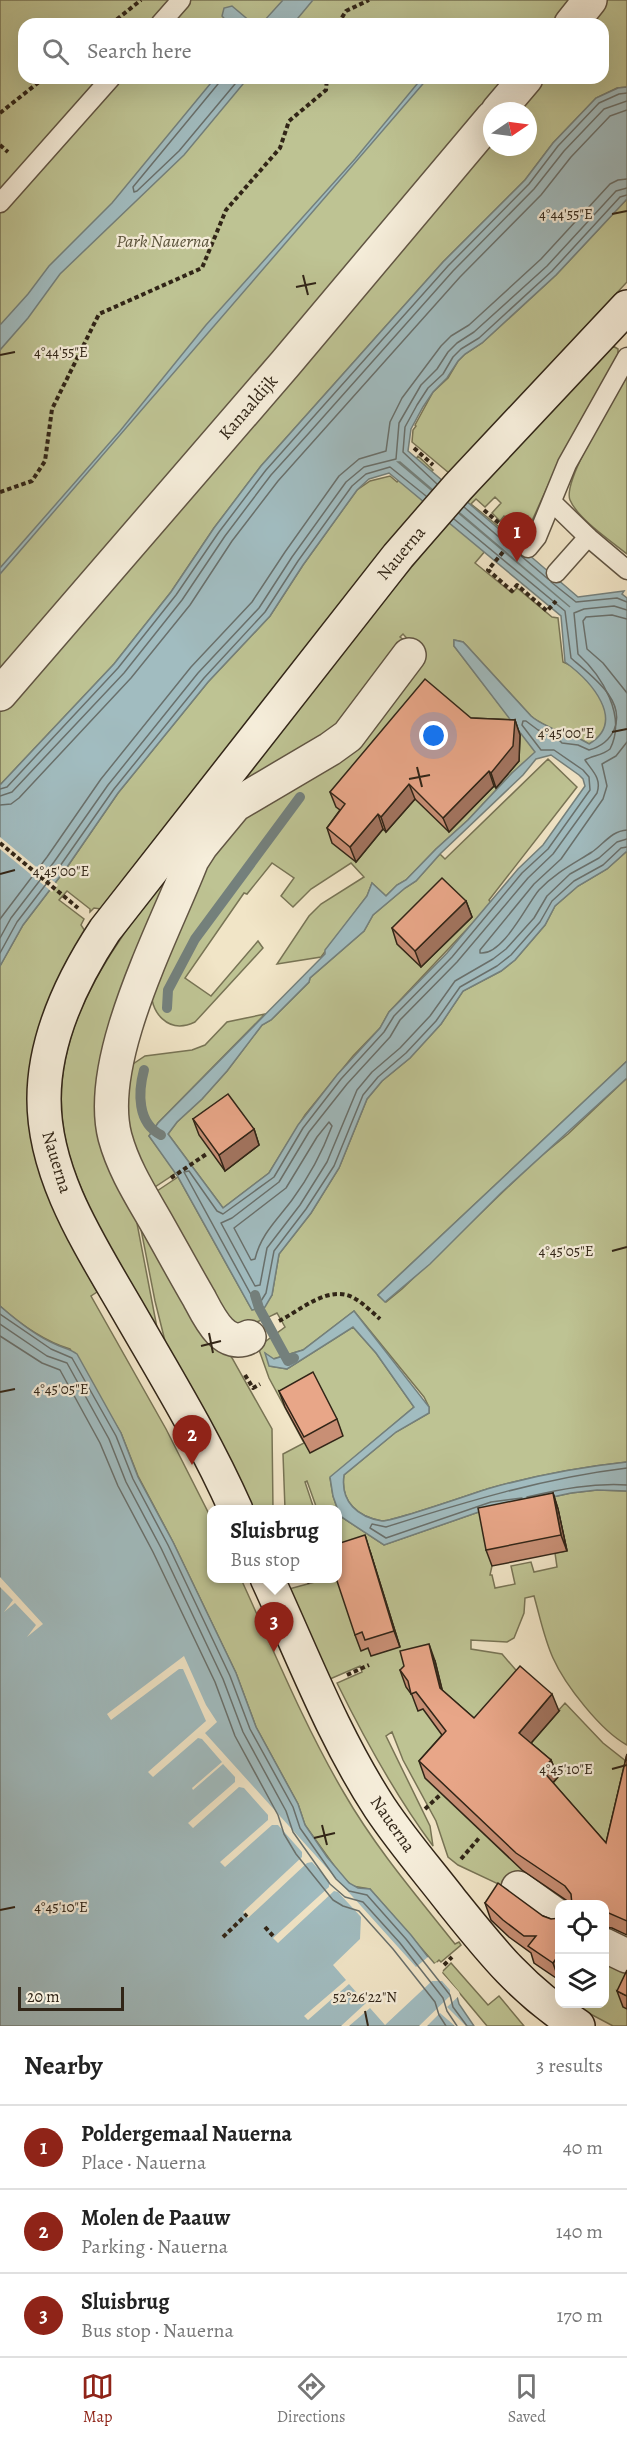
<!DOCTYPE html>
<meta charset="utf-8">
<style>
:root{--surface:#fff;--page:#f2f2f2;--text:#222;--muted:#767676;--line:#e0e0e0;--accent:#8f2418}
body{margin:0;font-family:Alegreya,serif;background:var(--page);color:var(--text)}
.controls{position:absolute;right:18px;bottom:18px;display:grid;overflow:hidden;border-radius:12px;box-shadow:0 6px 24px #0002}
.controls button{width:54px;height:54px;display:grid;place-items:center;padding:0;border:0;border-bottom:2px solid var(--line);background:var(--surface);color:var(--text);font:30px sans-serif}
.compass{position:absolute;left:483px;top:102px;width:54px;height:54px;border-radius:50%;background:var(--surface);box-shadow:0 6px 24px #0002;rotate:77deg}
.scale{position:absolute;left:18px;bottom:15px;width:106px;box-sizing:border-box;padding-left:6px;border:3px solid #312517;border-top:0;font-size:16px;line-height:21px;white-space:nowrap;color:#312517;-webkit-text-stroke:4px #f6eedb;paint-order:stroke}
.you{position:absolute;left:434px;top:736px;width:21px;height:21px;margin:-15px;border:4px solid #fff;border-radius:50%;background:#1a73e8;box-shadow:0 0 0 9px #1a73e833}
.badge{display:grid;place-items:center;width:39px;height:39px;border-radius:50%;background:var(--accent);color:#fff;font-size:20px;font-weight:700}
.pin{position:absolute;translate:-50% -50px;filter:drop-shadow(0 2px 3px #0008)}
.pin::after{content:'';position:absolute;top:32px;width:21px;height:18px;background:inherit;clip-path:polygon(0 0,100% 0,50% 100%)}
.popup{position:absolute;left:207px;top:1505px;width:135px;height:78px;box-sizing:border-box;display:grid;place-content:center;border-radius:12px;background:var(--surface);filter:drop-shadow(0 2px 4px #0005);font-size:20px;white-space:nowrap;color:var(--muted)}
.popup b{font-size:22px;color:var(--text)}
.popup::after{content:'';position:absolute;left:50%;top:100%;margin-left:-12px;border:12px solid transparent;border-top-color:var(--surface)}
.list{margin:0;padding:0;list-style:none}
h2{display:flex;justify-content:space-between;align-items:center;height:78px;margin:0;padding:0 24px;font-size:26px}
h2 small{font-size:20px;font-weight:400;color:var(--muted)}
.list li{display:grid;grid-template-columns:39px 1fr auto;gap:18px;align-items:center;box-sizing:border-box;height:84px;padding:0 24px;border-top:2px solid var(--line)}
.list b{display:block;font-size:22px;white-space:nowrap}
.list p{margin:0;font-size:20px;white-space:nowrap;color:var(--muted)}
.list em{font-size:20px;font-style:normal;color:var(--muted)}
.icon{flex:none;width:33px;height:33px;fill:none;stroke:currentColor;stroke-width:2;stroke-linecap:round;stroke-linejoin:round}
.map{position:relative;flex:none;width:627px;height:2026px;overflow:hidden}
.search{position:absolute;background:var(--surface);box-shadow:0 6px 24px #0002;left:18px;right:18px;top:18px;height:66px;display:flex;align-items:center;gap:15px;box-sizing:border-box;padding:0 21px;border-radius:18px;color:var(--muted);font-size:22px}
.sheet{height:330px;background:var(--surface)}
nav{display:flex;justify-content:space-around;align-items:center;box-sizing:border-box;height:84px;border-top:2px solid var(--line);background:var(--surface);font-size:16px;color:var(--muted)}
nav a{display:grid;justify-items:center;gap:3px}
nav .on{color:var(--accent)}
.map>svg:first-child{display:block}
.green{fill:#bec393;stroke:#787455;stroke-width:1.5;fill-rule:evenodd}
.water{fill:#a1bcc0;stroke:#74807c;stroke-width:1.5;fill-rule:evenodd}
.pier{fill:#f1e5c7}
.lines{fill:none;stroke-linecap:round;stroke-linejoin:round}
.shore{stroke:#69706c;stroke-width:1.5}
.stream{stroke:#74807c;stroke-width:10}
.lane-casing{stroke:#615543;stroke-width:21}
.street-casing{stroke:#615543;stroke-width:36}
.secondary-casing{stroke:#312517;stroke-width:36}
.path{stroke:#312517;stroke-width:4;stroke-dasharray:4.5 3;stroke-linecap:butt}
.lane{stroke:#f6eedb;stroke-width:18}
.street{stroke:#f6eedb;stroke-width:33}
.secondary{stroke:#f6eedb;stroke-width:33}
.wall{fill:#c88f75;stroke:#312517;stroke-width:1.5}
.shaded-wall{fill:#a2745f;stroke:#312517;stroke-width:1.5}
.building{fill:#e8a688;stroke:#312517;stroke-width:1.5}
.ticks{fill:none;stroke:#312517;stroke-width:2}
.labels{text-anchor:middle;dominant-baseline:central;stroke-width:4.5;stroke-linejoin:round;paint-order:stroke}
.park-label{font-size:18px;font-style:italic;fill:#5b543c;stroke:#f6eedb}
.street-label{font-size:18px;fill:#312517;stroke:#f6eedb}
.ticks-label{font-size:15px;text-anchor:middle;fill:#312517;stroke:#f6eedb;stroke-width:4.5;stroke-linejoin:round;paint-order:stroke}
</style>
<div class="map">
<svg width="627" height="2026" viewBox="0 0 627 2026">
<rect width="100%" height="100%" fill="#f1e5c7"/>
<filter id="stains"><feTurbulence type="fractalNoise" baseFrequency=".00333" numOctaves="4"/><feColorMatrix values="0 0 0 0 .2 0 0 0 0 .09 0 0 0 0 .02 0 0 0 .5 -.17"/></filter>
<radialGradient id="worn" r=".72"><stop offset=".6" stop-color="#630" stop-opacity="0"/><stop offset="1" stop-color="#630" stop-opacity=".3"/></radialGradient>
<g class="green">
<path d="M0 0H580L560 24H24V78H514L0 682Z"/>
<path d="M601 0H627V87L617 88 596 98 553 143 525 180 443 262 261 466 214 528 171 592 114 664 0 785V708L492 132V147H528V111H509L537 78H603V24H581Z"/>
<path d="M627 199V282L449 473 412 442 413 430 416 426 415 425 433 392 448 378 458 361 465 354 482 343 556 275Z"/>
<path d="M613 346 618 349V356L560 459 526 534 504 516 500 521 492 513 501 503 495 497 485 507 476 499 471 504 503 530 475 563 512 593 517 588 552 617 558 618 563 662C575 666 586 678 595 688 613 711 620 729 589 744L580 739 565 737C555 727 542 726 531 716L467 646 463 642 454 640V646L536 752 512 773 468 820 436 849 406 880 397 885 386 896 372 883 367 896 321 957 277 964 309 916 321 904 364 877 351 863 311 889 293 907 281 896 294 878 272 863 247 894 244 893 185 978 211 996 258 941 263 948 195 1022C168 1035 149 1012 151 986L196 869C210 844 228 820 251 803L333 753 342 748 351 751 370 727 369 725 420 666 417 663 423 656 403 634 400 637 405 641 366 700 332 741 263 783 236 789 355 635 429 546 503 462Z"/>
<path d="M627 376V554C611 541 578 519 570 500 562 480 615 398 627 376Z"/>
<path d="M418 456 433 470 412 491 424 502 331 615 101 909 94 908 90 912V909L67 891 59 900 84 919 81 925 85 931C50 990 21 1057 29 1126 32 1147 39 1165 47 1183 62 1222 77 1255 97 1292L91 1296 166 1429 211 1518V1578L241 1579C274 1651 304 1725 344 1793 375 1847 416 1895 455 1944L459 1942 461 1945 441 1962 439 1960 435 1964 370 1889 352 1886 340 1874 305 1825 298 1804 256 1727 236 1673 173 1542 138 1476 121 1433 70 1349C44 1341 20 1324 0 1306V966L23 925 65 870 118 793 208 682 270 616 303 565 357 490 370 481 390 476 397 482Z"/>
<path d="M548 759 577 787 489 900 491 903 484 911 389 1012 380 1028 353 1056 305 1115 269 1173 223 1208 168 1134 177 1122 202 1099 227 1071 262 1025 271 1020 309 982 310 978 364 931 373 915 405 888 416 881 440 854 445 859Z"/>
<path d="M627 851V1061L378 1295 386 1302 402 1289 535 1161 568 1134 627 1078V1462C580 1467 533 1476 487 1489 472 1494 391 1522 382 1521 358 1517 340 1502 344 1475L396 1432 429 1413V1407L424 1397 354 1311 303 1350 273 1359 266 1354 270 1366 287 1369 353 1327 376 1353 414 1407 330 1478 333 1496 340 1516 384 1545 493 1507 525 1503 571 1493 597 1490 627 1491V1745C601 1731 565 1685 553 1658 544 1638 540 1617 534 1596L525 1598 524 1613 514 1638 507 1642 471 1640V1649L502 1654 527 1683 558 1711 565 1703 603 1743 627 1762C627 1800 622 1843 605 1876L587 1866 566 1904H560L558 1907 538 1892 523 1876 511 1890 458 1865 448 1857 436 1821 403 1760 392 1732 386 1736 430 1826 433 1846C395 1795 365 1740 337 1683L362 1672 360 1666 330 1679 289 1589 326 1579 337 1578V1510L317 1509 307 1481 305 1482 314 1509H285L283 1454 304 1443 269 1378 258 1347 285 1327 277 1313C256 1323 244 1331 222 1317L145 1190 132 1162 120 1116 118 1086 127 1068 145 1056 192 1050 205 1045 227 1022 265 1014 158 1123 149 1136 176 1173 152 1189 154 1193 178 1177 252 1310 264 1307 272 1295 279 1254 311 1213 339 1168 367 1099 382 1081 410 1058 441 1024 463 991 501 971 515 960 545 925 555 906 578 886 607 869ZM558 1510 567 1551 555 1553 557 1567 534 1572 531 1562 511 1566 515 1584 495 1588 492 1575H490L492 1566 484 1524ZM567 1809 593 1838 558 1870 549 1860 543 1864 526 1845Z"/>
<path d="M181 858 112 1047 135 1213 158 1333C127 1279 94 1226 73 1167 30 1046 112 947 181 858Z"/>
<path d="M139 1219 232 1358 272 1429 273 1509H252L232 1467 167 1349 155 1301Z"/>
<path d="M605 1956 627 1966V2026H613L579 2008 582 2004H604Z"/>
<path d="M451 1963 488 2005 499 1996 524 2026H487L442 1972Z"/>
</g>
<g class="water">
<path d="M283 0H313L293 24H229L222 16 224 8 232 6 251 22 258 24 264 21Z"/>
<path d="M215 78H248L184 155 60 274 28 318 0 350V325L28 294 49 266 112 203Z"/>
<path d="M422 78H428L0 574V568L120 431 206 325 355 159Z"/>
<path d="M627 87V199L556 275 482 343 465 354 458 361 447 378 433 392 423 407 411 429 408 451 578 597 624 591 622 594 627 598V851L607 869 578 886 555 906 545 925 515 960 501 971 463 991 441 1024 410 1058 382 1081 367 1099 339 1168 311 1213 279 1254 272 1295 265 1307 252 1310 178 1177 149 1136 158 1123 325 954V950L367 896 372 883 386 896 397 885 406 880 436 849 468 820 512 773 535 752 454 646V640L463 642 467 646 531 716C542 726 555 727 565 737L580 739 589 744C627 721 591 681 565 662L561 616 389 473 369 479 357 490 303 565 270 616 208 682 118 793 65 870 23 925 0 966V785L114 664 171 592 214 528 261 466 443 262 525 180 553 143 596 98 618 88ZM398 462H400L570 607ZM551 755 579 775 583 779 585 786 543 845 518 869 447 953 389 1012 380 1028 337 1075 298 1125 269 1173 223 1208 168 1134 177 1122 202 1099 227 1071 262 1025 271 1020 309 982 310 978 364 931 373 915 405 888 416 881 440 854 523 775 536 759Z"/>
<path d="M627 1061V1078L501 1193 430 1264 385 1302 378 1295Z"/>
<path d="M0 1306C16 1320 36 1336 55 1344 63 1348 70 1349 77 1354L121 1433 138 1477 173 1542 236 1673 256 1727 298 1804 305 1825 327 1857 349 1883 358 1888 370 1889 411 1935 456 1993 459 2004 474 2026H0Z"/>
<path d="M354 1311 429 1407V1413L396 1432 344 1475C340 1502 358 1517 382 1521 391 1522 472 1494 487 1489 533 1476 580 1467 627 1462V1491L597 1490 571 1493 525 1503 493 1507 384 1545 340 1516 333 1496 330 1477 414 1407 376 1353 353 1327 287 1369 269 1366 265 1353 274 1359 303 1350Z"/>
</g>
<g class="pier">
<path d="M0 837 58 885 52 892 0 849Z"/>
<path d="M0 1577 43 1624 27 1637 36 1625 15 1603 4 1612 13 1600 0 1587Z"/>
<path d="M184 1656 206 1705 217 1722 205 1733 416 1967 428 1957 434 1964 437 1962 443 1971 442 1973 459 1992 460 1995 447 2007 466 2026H455L440 2013 427 2026H419L450 1996V1990L442 1981H432L385 2025 370 2008 349 2026H341L366 2003 349 1984 308 2020 304 2016 346 1980 333 1965 360 1939 361 1917 338 1892 334 1891 278 1943 273 1938 329 1887V1881L312 1862 307 1863 248 1918 243 1912 302 1857V1852L278 1825H272L225 1867 220 1862 268 1820V1815L244 1788 239 1787 193 1828 188 1823 235 1782V1777L223 1764 193 1790 192 1788 222 1762 202 1739 198 1738 153 1777 148 1772 206 1721 183 1669H179L111 1720 107 1714Z"/>
</g>
<g class="lines">
<g class="shore">
<path d="M219 78 218 84 133 187 134 192 137 191 179 151 240 78"/>
<path d="M437 484 403 452 405 427 417 405 428 388 443 374 453 357 461 349 479 338 552 271 620 197 627 195"/>
<path d="M464 507 548 579"/>
<path d="M454 519 565 611 571 658C590 675 627 700 614 730 609 741 600 747 589 750L578 745 562 743 555 736 538 730 526 721H523L522 725 541 750H554L583 770 589 777 590 790 548 849 522 873 452 957 394 1016 384 1032 341 1079 303 1128 274 1177 223 1214 217 1211 189 1171 184 1172 255 1302 261 1301 266 1293 274 1251 306 1209 334 1166 363 1095 378 1077 406 1053 436 1021 460 987 497 966 511 955 540 922 552 901 574 881 603 865 621 848 627 847"/>
<path d="M551 582 576 602 617 598 627 602"/>
<path d="M627 610 614 606 584 609 574 613 578 654C602 676 627 716 610 749 603 755 592 756 585 760 592 771 602 778 597 793L553 854 528 878 457 962 400 1020 390 1037 347 1084 309 1132 279 1182 232 1218 221 1223 255 1286 260 1285 267 1248 300 1205 327 1162 357 1090 372 1072 400 1048 430 1016 455 981 493 959 506 949 534 918 547 896 570 874 599 858 617 842 627 839"/>
<path d="M627 619 612 615 586 617 583 621 587 649 603 663 627 693"/>
<path d="M627 742 616 756 602 764 607 786 603 799 561 859 534 884 480 950V953C503 956 527 904 539 890 555 873 573 864 592 852 604 844 611 831 627 830"/>
<path d="M0 789 7 787 118 668 176 595 219 532 266 470 448 266 529 184 558 146 599 103 619 94 627 93"/>
<path d="M0 796 12 792 124 673 182 600 225 536 271 475 309 433 453 271 534 189 564 151 604 109 627 101"/>
<path d="M0 805 11 804 19 798 131 678 190 605 232 541 278 481 460 277 541 195 571 157 610 116 627 110"/>
<path d="M0 919 47 857 101 779 191 667 252 602 285 552 339 476 359 459 386 451 390 422 402 398 441 346 451 336 469 325 541 259 610 184 618 180 627 179"/>
<path d="M0 938 11 918 54 862 108 785 198 673 259 608 292 557 346 482 364 467 396 459 399 423 421 385 437 369 448 352 457 343 474 332 547 266 616 191 627 188"/>
<path d="M0 953 17 922 60 866 114 789 204 678 265 612 298 561 352 486 366 474 390 467 426 496"/>
<path d="M329 1122 332 1126C322 1153 309 1177 292 1200 277 1220 261 1234 255 1259L251 1260 234 1228 286 1188 317 1137Z"/>
<path d="M0 1314 51 1349 72 1358 116 1436 133 1479 168 1545 230 1676 250 1729 293 1807 300 1828 336 1879 349 1891 367 1895 406 1939 450 1995 453 2007 467 2026"/>
<path d="M0 1324 47 1356 67 1363 109 1439 126 1482 161 1548 223 1679 243 1732 286 1811 293 1832 330 1884 345 1897 363 1902 400 1943 443 1998 447 2011 457 2026"/>
<path d="M0 1336 42 1363 60 1370 100 1443 118 1486 153 1552 215 1682 235 1736 278 1815 284 1834 296 1854 333 1900 343 1906 359 1911 393 1949 435 2002 439 2015 446 2026"/>
<path d="M527 1497C561 1489 592 1483 627 1485"/>
<path d="M522 1498 491 1502 386 1538 370 1528 372 1524 386 1527C465 1502 544 1478 627 1468"/>
</g>
<g class="stream">
<path d="M167 1008 168 990 195 939 300 797"/>
<path d="M144 1070C138 1092 137 1123 161 1135"/>
<path d="M255 1295 259 1308 288 1361 294 1358"/>
</g>
<g class="lane-casing">
<g id="lane">
<path d="M160 24 181 0"/>
<path d="M0 203 111 78"/>
<path d="M552 502 588 537"/>
<path d="M528 548 537 537 567 464 627 357"/>
<path d="M556 573 588 537 627 570"/>
</g>
</g>
<g class="street-casing">
<g id="street">
<path d="M571 24 590 0"/>
<path d="M498 111 526 78"/>
<path d="M0 694 285 364 492 118"/>
<path d="M249 1337C224 1350 209 1317 199 1298 185 1274 172 1250 159 1227 142 1197 124 1170 115 1137 95 1060 164 932 192 860L201 846 235 805 330 749 348 736 409 655"/>
<path d="M518 1888 560 1918"/>
<path d="M604 1945 627 1956"/>
</g>
</g>
<g class="secondary-casing">
<g id="secondary">
<path d="M236 1510C205 1440 165 1375 127 1309 90 1245 44 1176 44 1099 44 1038 72 980 105 930L398 556 458 487 627 307"/>
<path d="M267 1578C303 1656 333 1736 380 1808 402 1841 428 1871 452 1902 492 1952 523 1991 578 2026"/>
</g>
</g>
<g class="path">
<path d="M111 24 141 0"/>
<path d="M338 24 346 11 369 0"/>
<path d="M0 113 44 78"/>
<path d="M0 145 8 152"/>
<path d="M414 448 433 465"/>
<path d="M0 492 32 481 45 461 52 409 99 314 202 268 226 210 280 148 289 121 326 90 327 78"/>
<path d="M484 510 508 531"/>
<path d="M503 552 488 570 512 591 517 585 547 611 556 601"/>
<path d="M0 843 78 908"/>
<path d="M171 1178 208 1153"/>
<path d="M279 1321C301 1310 329 1284 354 1298 363 1303 372 1312 380 1319"/>
<path d="M245 1375 253 1388 260 1384"/>
<path d="M307 1582 318 1578"/>
<path d="M347 1675 369 1665"/>
<path d="M425 1809 440 1795"/>
<path d="M461 1859 480 1837"/>
<path d="M265 1927 274 1937"/>
<path d="M223 1937 247 1914"/>
<path d="M444 1965 452 1957"/>
</g>
<use href="#lane" class="lane"/>
<use href="#street" class="street"/>
<use href="#secondary" class="secondary"/>
</g>
<g class="wall">
<path d="M471 718 515 720 520 735 519 761 496 788 494 786 449 832 415 799 386 832 383 829 356 862 332 843 327 828 340 810 336 807 330 792Z"/>
<path d="M466 901 472 917 421 967 397 944 392 928Z"/>
<path d="M193 1119 254 1129 259 1145 225 1171 199 1135Z"/>
<path d="M279 1391 337 1419 343 1436 310 1453 285 1407Z"/>
<path d="M553 1493 558 1509 567 1551 492 1566 486 1550Z"/>
<path d="M370 1551 400 1647 371 1656 368 1648 361 1651 355 1635Z"/>
<path d="M435 1661 442 1690 474 1718 559 1711 531 1743 551 1760 558 1777 553 1783 606 1843 627 1754V1935L612 1928 604 1927V1905L572 1904 522 1870 425 1778 419 1761 442 1735 423 1709 418 1711 412 1695 406 1687 400 1670Z"/>
<path d="M485 1903 543 1916 551 1919 559 1980 534 1963 531 1953 509 1937 491 1920Z"/>
<path d="M617 1991 627 1996V2009L623 2007Z"/>
</g>
<g class="shaded-wall">
<path d="M515 720 520 735 519 761 496 788 491 773Z"/>
<path d="M489 771 494 786 449 832 443 818Z"/>
<path d="M409 784 415 799 386 832 381 817Z"/>
<path d="M378 814 383 829 356 862 350 847Z"/>
<path d="M466 901 472 917 421 967 415 951Z"/>
<path d="M254 1129 259 1145 225 1171 219 1155Z"/>
<path d="M553 1493 558 1509 567 1551 561 1535Z"/>
<path d="M365 1535 400 1647 394 1631Z"/>
<path d="M429 1644 435 1661 446 1705 440 1688Z"/>
<path d="M552 1694 559 1711 525 1750 519 1733Z"/>
<path d="M551 1760 558 1777 548 1788 542 1770Z"/>
<path d="M560 1953V1980H559L553 1963Z"/>
</g>
<g class="building">
<path d="M425 679 471 718 515 720 513 746 491 773 489 771 443 818 409 784 381 817 378 814 350 847 327 828 345 804 330 792Z"/>
<path d="M442 878 466 901 415 951 392 928Z"/>
<path d="M228 1094 254 1129 219 1155 193 1119Z"/>
<path d="M313 1372 337 1419 304 1437 279 1391Z"/>
<path d="M553 1493 561 1535 486 1550 478 1508Z"/>
<path d="M365 1535 394 1631 365 1640 362 1632 355 1635 336 1578H337V1544Z"/>
<path d="M429 1644 440 1688 474 1718 520 1666 552 1694 519 1733 551 1760 542 1770 606 1843 627 1754V1921L604 1911V1905H572L571 1894 565 1886 516 1853 419 1761 446 1731 416 1692 411 1694 408 1681 400 1670 404 1666 400 1651Z"/>
<path d="M498 1883 543 1916 551 1919 560 1918V1953L553 1963 528 1946 536 1936H524L503 1920 485 1903Z"/>
<path d="M627 1970V1996L617 1991Z"/>
</g>
<path class="ticks" d="M612 214 627 211M303 275 308 295M296 287 316 283M0 355 15 352M612 732 627 729M417 767 422 787M409 779 430 775M0 874 15 870M612 1251 627 1247M209 1333 213 1353M201 1346 221 1341M0 1392 15 1389M612 1769 627 1765M322 1825 327 1845M314 1838 335 1833M0 1910 15 1907M365 2011 368 2026"/>
<g class="labels">
<g class="park-label">
<text x="163" y="241">Park Nauerna</text>
</g>
<g class="street-label">
<text transform="translate(248 407) rotate(-49)">Kanaaldijk</text>
<text transform="translate(401 553) rotate(-50)">Nauerna</text>
<text transform="translate(57 1162) rotate(73)">Nauerna</text>
<text transform="translate(393 1824) rotate(55)">Nauerna</text>
</g>
</g>
<g class="ticks-label">
<text x="566" y="219">4°44'55"E</text>
<text x="61" y="357">4°44'55"E</text>
<text x="566" y="738">4°45'00"E</text>
<text x="61" y="876">4°45'00"E</text>
<text x="566" y="1256">4°45'05"E</text>
<text x="61" y="1394">4°45'05"E</text>
<text x="566" y="1774">4°45'10"E</text>
<text x="61" y="1912">4°45'10"E</text>
<text x="365" y="2002">52°26'22"N</text>
</g>
<rect width="100%" height="100%" filter="url(#stains)"/>
<rect width="100%" height="100%" fill="url(#worn)"/>
</svg>
<div class="controls">
<button><svg class="icon" aria-label="locate" viewBox="0 0 24 24"><circle cx="12" cy="12" r="6"/><path d="M12 2v4M12 18v4M2 12h4M18 12h4"/></svg></button>
<button><svg class="icon" aria-label="layers" viewBox="0 0 24 24"><path d="M12 4l9 5-9 5-9-5zM3 14l9 5 9-5"/></svg></button>
</div>
<svg class="compass" viewBox="-18 -18 36 36"><path d="M0-13l5 13h-10z" fill="#e53935"/><path d="M0 13l5-13h-10z" fill="#767676"/></svg>
<div class="scale">20 m</div>
<div class="you"></div>
<div class="pin badge" style="left:517px;top:562px">1</div>
<div class="pin badge" style="left:192px;top:1465px">2</div>
<div class="pin badge" style="left:274px;top:1652px">3</div>
<div class="popup"><b>Sluisbrug</b>Bus stop</div>
<div class="search"><svg class="icon" aria-label="search" viewBox="0 0 24 24"><circle cx="10" cy="10" r="6"/><path d="M15 15l6 6"/></svg>Search here</div>
</div>
<section class="sheet">
<h2>Nearby<small>3 results</small></h2>
<ul class="list">
<li><span class="badge">1</span><div><b>Poldergemaal Nauerna</b><p>Place · Nauerna</p></div><em>40 m</em></li>
<li><span class="badge">2</span><div><b>Molen de Paauw</b><p>Parking · Nauerna</p></div><em>140 m</em></li>
<li><span class="badge">3</span><div><b>Sluisbrug</b><p>Bus stop · Nauerna</p></div><em>170 m</em></li>
</ul>
</section>
<nav>
<a class="on"><svg class="icon" aria-label="map" viewBox="0 0 24 24"><path d="M3 6l6-2 6 2 6-2v14l-6 2-6-2-6 2zM9 4v14M15 6v14"/></svg>Map</a>
<a><svg class="icon" aria-label="directions" viewBox="0 0 24 24"><path d="M12 3l9 9-9 9-9-9zM9 14v-3h6M13 9l2 2-2 2"/></svg>Directions</a>
<a><svg class="icon" aria-label="saved" viewBox="0 0 24 24"><path d="M7 4h10v16l-5-4-5 4z"/></svg>Saved</a>
</nav>
